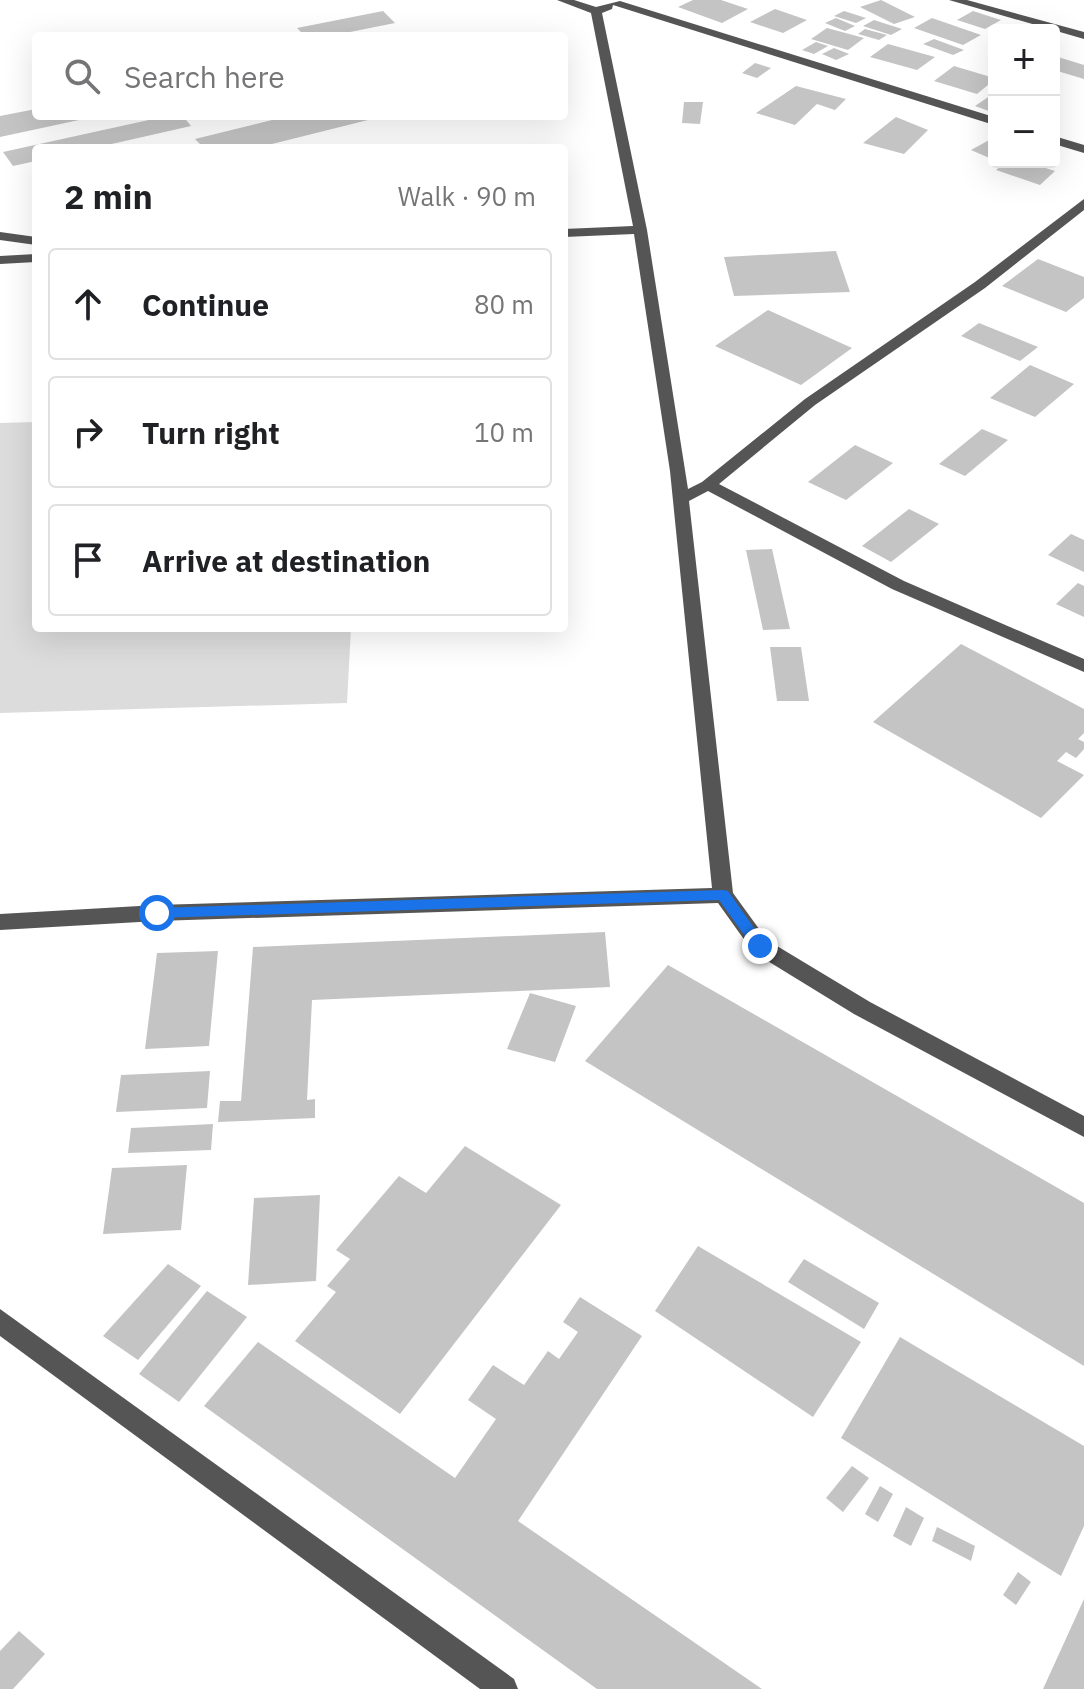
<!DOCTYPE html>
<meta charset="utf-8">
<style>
:root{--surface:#fff;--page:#f6f6f6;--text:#202124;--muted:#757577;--line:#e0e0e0}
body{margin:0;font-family:"IBM Plex Sans",sans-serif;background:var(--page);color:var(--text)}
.controls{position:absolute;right:24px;top:24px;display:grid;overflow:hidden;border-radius:8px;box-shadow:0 8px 32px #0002}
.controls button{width:72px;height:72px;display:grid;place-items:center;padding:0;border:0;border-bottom:2px solid var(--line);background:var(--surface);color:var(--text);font:40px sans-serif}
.stop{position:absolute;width:24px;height:24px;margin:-18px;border:6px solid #1a73e8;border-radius:50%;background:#fff}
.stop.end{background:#1a73e8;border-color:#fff;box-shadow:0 2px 8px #0008}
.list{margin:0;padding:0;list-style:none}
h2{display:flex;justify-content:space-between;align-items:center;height:104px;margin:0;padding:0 32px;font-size:34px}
h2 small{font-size:26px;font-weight:400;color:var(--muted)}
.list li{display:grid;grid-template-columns:52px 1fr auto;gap:24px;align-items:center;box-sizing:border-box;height:112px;margin:0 16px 16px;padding:0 16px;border:2px solid var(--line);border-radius:8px}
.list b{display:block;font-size:30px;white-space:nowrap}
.list em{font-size:26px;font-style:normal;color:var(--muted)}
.icon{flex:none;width:44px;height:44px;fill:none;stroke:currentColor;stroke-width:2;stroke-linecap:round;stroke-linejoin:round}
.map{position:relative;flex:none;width:1084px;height:1689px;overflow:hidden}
.search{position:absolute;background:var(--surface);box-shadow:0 8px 32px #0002;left:32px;top:32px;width:536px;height:88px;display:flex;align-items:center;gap:20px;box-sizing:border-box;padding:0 28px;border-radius:8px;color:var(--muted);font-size:30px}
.panel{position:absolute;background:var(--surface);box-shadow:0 8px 32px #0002;left:32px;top:144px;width:536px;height:488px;border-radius:8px}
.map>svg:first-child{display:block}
.green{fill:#dcdcdc}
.building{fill:#c4c4c4}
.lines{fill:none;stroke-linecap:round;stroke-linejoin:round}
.minor{fill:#555;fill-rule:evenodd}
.route{fill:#1a73e8}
</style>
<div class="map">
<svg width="1084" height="1689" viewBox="0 0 1084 1689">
<rect width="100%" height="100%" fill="#fff"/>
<path class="green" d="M36 422V628H351L347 703 0 713V423Z"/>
<g class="building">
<path d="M693 0H721L748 9 722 23 678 7Z"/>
<path d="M881 0 915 17 894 24 860 7Z"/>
<path d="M775 9 807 20 783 33 750 22Z"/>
<path d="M383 11 395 23 330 36H305L297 28Z"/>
<path d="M844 11 866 18 856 23 834 16Z"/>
<path d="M973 11 1001 20 985 29 957 20Z"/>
<path d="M836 18 855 26 845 31 825 23Z"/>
<path d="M932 18 981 35 963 45 914 28Z"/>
<path d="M874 20 902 29 891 35 863 26Z"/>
<path d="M827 28 864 38 848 50 811 39Z"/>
<path d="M865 29 887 35 879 40 858 34Z"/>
<path d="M934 39 964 50 953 55 923 44Z"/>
<path d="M816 42 828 46 814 54 802 50Z"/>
<path d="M888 44 935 57 917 70 870 57Z"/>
<path d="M834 48 849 54 836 60 822 54Z"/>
<path d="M1058 57 1084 65V79L1054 70V60Z"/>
<path d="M755 63 771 68 757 78 742 73Z"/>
<path d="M954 66 994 78V80L977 94 934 81Z"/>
<path d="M796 86 846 99 835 110 817 104 795 125 756 113Z"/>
<path d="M994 93V113L975 106Z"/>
<path d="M684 102H703L700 124 682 123Z"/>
<path d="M36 109V116L93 117 0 137V116Z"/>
<path d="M167 116H183L191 126 94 148H36V161L13 166 3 152Z"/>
<path d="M288 116 380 117 256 148H204L195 139Z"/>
<path d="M896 117 928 130 904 154 863 143Z"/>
<path d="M991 139 994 140V160L971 150Z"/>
<path d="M1006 162H1027L1055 171 1040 185 996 170Z"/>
<path d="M836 251 850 292 734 296 724 257Z"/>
<path d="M1038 259 1084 277V298L1066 312 1002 286Z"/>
<path d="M768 310 852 348 801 385 715 346Z"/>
<path d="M979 323 1038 347 1020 361 961 336Z"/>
<path d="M1030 365 1074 384 1035 417 990 398Z"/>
<path d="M982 429 1008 440 965 476 939 464Z"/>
<path d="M855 445 893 463 846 500 808 482Z"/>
<path d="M909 509 939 524 891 562 862 546Z"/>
<path d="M1071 534 1084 540V572L1048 555Z"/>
<path d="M772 549 790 629 763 630 746 550Z"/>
<path d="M1078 583 1084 586V617L1056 604Z"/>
<path d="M961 644 1084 709V733L1078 739 1084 742V749L1076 758 1066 752 1057 761 1084 775 1041 818 873 722Z"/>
<path d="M770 647H801L809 701H777Z"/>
<path d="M605 932 610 987 312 1000 307 1100 315 1099V1118L218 1122 220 1101H241L253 947Z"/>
<path d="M218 951 209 1046 145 1049 157 953Z"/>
<path d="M668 965 1084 1203V1366L585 1061Z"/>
<path d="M530 993 576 1006 555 1062 507 1049Z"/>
<path d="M210 1071 207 1108 116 1112 121 1075Z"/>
<path d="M213 1124 211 1150 128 1153 131 1128Z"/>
<path d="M465 1146 561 1205 400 1414 295 1341 336 1292 327 1286 350 1259 336 1250 399 1176 426 1193Z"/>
<path d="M187 1165 181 1230 103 1234 112 1168Z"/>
<path d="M320 1195 316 1281 248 1285 254 1198Z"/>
<path d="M698 1246 861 1342 813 1417 655 1311Z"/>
<path d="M804 1259 879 1303 864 1329 788 1282Z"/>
<path d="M168 1264 201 1286 138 1360 103 1336Z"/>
<path d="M207 1291 247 1317 179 1402 139 1374Z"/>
<path d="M580 1297 642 1336 518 1521 762 1689H597L204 1406 258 1342 455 1478 496 1419 468 1400 493 1365 524 1385 548 1351 559 1359 578 1332 563 1322Z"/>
<path d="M900 1337 1084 1446V1526L1061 1576 841 1438Z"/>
<path d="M852 1466 869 1478 843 1512 826 1498Z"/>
<path d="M880 1486 893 1494 878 1522 865 1514Z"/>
<path d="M906 1507 924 1518 911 1546 893 1536Z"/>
<path d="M937 1527 975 1546 971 1561 932 1541Z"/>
<path d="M1018 1572 1031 1582 1016 1605 1003 1595Z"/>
<path d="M1084 1599V1689H1043Z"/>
<path d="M19 1631 45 1654 13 1689H0V1651Z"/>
</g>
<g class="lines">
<g class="minor">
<path d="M557 0H574L596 7 620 1 994 117V125L613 5 612 9 602 13 647 230 688 489 702 482 805 399 975 282 1084 199V210L985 288 815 405 719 484 904 581 1084 659V672L892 589 708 491 689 501 733 893 767 940 870 1002 1084 1116V1137L854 1014 753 952 718 903 157 921 0 930V914L157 905 712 888 670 471 634 234 564 237V229L633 226 591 13Z"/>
<path d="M949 0H967L1084 32V39Z"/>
<path d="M1054 136 1084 145V153L1054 144Z"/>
<path d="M0 232 36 237V245L0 240Z"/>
<path d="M36 254V262L0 264V256Z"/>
<path d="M0 1309 514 1679 518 1689H480L0 1336Z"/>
</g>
</g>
<path class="route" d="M723 890 728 891 764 942V950H755L719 900 157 918 150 913 157 908Z"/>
</svg>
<div class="controls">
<button>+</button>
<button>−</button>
</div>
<div class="stop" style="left:157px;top:913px"></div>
<div class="stop end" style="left:760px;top:946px"></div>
<div class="search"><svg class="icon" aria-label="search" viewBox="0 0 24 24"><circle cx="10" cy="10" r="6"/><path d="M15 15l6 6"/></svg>Search here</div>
<section class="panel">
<h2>2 min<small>Walk · 90 m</small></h2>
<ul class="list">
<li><svg class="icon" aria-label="ahead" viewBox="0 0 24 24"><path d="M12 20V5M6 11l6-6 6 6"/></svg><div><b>Continue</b></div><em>80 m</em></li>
<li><svg class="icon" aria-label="right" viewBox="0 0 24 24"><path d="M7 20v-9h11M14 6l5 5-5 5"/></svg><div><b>Turn right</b></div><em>10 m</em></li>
<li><svg class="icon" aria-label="arrive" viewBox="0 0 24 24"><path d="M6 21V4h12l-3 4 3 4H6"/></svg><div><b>Arrive at destination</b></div></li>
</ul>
</section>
</div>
